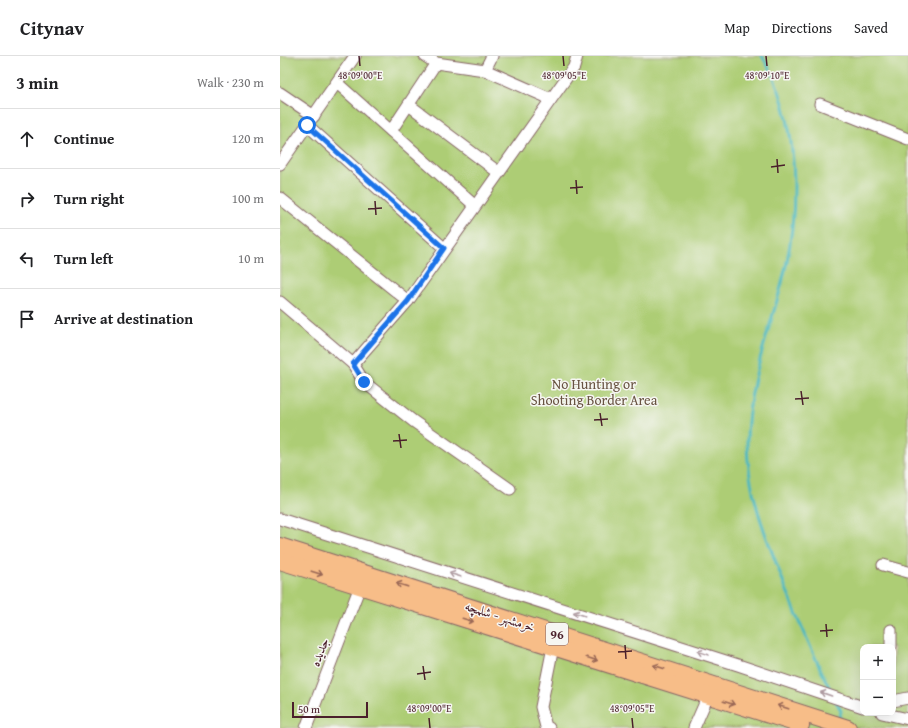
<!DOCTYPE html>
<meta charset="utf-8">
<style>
:root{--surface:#fff;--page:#f6f6f6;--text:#202124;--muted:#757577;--line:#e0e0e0}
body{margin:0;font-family:"Gentium Book Plus",Amiri,serif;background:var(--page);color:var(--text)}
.controls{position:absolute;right:12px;bottom:12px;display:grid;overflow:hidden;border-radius:8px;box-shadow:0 4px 16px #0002}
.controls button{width:36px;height:36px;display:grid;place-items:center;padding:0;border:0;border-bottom:1px solid var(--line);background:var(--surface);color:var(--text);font:20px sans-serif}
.scale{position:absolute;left:12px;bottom:10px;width:76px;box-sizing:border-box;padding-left:4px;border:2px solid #4a1f2b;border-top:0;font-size:11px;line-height:14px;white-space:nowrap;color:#4a1f2b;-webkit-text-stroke:3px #f6f6f2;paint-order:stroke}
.stop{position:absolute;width:12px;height:12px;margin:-9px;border:3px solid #1a73e8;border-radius:50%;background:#fff}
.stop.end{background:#1a73e8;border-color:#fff;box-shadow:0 1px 4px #0008}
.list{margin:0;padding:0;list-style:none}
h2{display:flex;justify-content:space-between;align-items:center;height:52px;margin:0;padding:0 16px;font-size:17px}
h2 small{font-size:13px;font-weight:400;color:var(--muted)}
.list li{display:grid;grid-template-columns:26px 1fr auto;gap:12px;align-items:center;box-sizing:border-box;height:60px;padding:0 16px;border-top:1px solid var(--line)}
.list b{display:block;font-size:15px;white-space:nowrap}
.list em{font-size:13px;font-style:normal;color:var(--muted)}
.icon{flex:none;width:22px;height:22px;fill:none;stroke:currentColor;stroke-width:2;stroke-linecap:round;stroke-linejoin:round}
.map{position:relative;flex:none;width:628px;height:672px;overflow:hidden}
header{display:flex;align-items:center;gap:24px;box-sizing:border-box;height:56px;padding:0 20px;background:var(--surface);border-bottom:1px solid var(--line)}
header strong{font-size:19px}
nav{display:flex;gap:22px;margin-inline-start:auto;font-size:14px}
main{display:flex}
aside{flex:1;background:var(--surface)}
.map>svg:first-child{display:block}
.green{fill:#adcd75;stroke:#7c7650;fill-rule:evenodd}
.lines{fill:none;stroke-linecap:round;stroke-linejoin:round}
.stream{stroke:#49b8c0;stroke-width:3}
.minor-casing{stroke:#866465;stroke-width:13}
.highway-casing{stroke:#866465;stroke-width:18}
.minor{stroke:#fff;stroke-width:11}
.highway{stroke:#f7bd88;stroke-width:16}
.oneway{stroke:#986655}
.oneway2{stroke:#ae9aa0}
.route{stroke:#1a73e8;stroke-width:5}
.ticks{fill:none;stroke:#4a1f2b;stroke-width:1.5}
.labels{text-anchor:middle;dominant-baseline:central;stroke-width:3;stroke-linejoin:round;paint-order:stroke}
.shield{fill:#f6f6f2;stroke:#7e6067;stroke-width:1}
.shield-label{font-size:13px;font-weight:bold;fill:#4a1f2b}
.park-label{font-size:14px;fill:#685341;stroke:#f6f6f2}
.street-label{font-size:14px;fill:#4a1f2b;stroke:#f6f6f2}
.ticks-label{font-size:10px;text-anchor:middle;fill:#4a1f2b;stroke:#f6f6f2;stroke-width:3;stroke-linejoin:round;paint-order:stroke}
</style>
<header>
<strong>Citynav</strong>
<nav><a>Map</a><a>Directions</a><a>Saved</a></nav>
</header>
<main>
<aside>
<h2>3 min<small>Walk · 230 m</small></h2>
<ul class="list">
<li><svg class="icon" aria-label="ahead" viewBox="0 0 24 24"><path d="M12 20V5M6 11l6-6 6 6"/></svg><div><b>Continue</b></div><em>120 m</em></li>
<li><svg class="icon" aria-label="right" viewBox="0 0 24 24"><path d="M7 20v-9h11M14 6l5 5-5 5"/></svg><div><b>Turn right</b></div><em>100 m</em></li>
<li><svg class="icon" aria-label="left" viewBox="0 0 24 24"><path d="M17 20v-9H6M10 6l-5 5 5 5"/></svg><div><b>Turn left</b></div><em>10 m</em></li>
<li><svg class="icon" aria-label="arrive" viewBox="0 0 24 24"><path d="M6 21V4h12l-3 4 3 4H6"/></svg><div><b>Arrive at destination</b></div></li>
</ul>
</aside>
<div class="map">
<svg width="628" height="672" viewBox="0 0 628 672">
<rect width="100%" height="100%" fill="#f6f6f2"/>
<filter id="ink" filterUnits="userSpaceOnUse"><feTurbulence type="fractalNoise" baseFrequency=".025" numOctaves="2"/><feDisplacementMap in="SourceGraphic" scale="8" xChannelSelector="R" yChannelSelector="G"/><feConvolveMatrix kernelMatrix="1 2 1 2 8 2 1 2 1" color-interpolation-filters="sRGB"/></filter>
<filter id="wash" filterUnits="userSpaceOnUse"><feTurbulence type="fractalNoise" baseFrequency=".012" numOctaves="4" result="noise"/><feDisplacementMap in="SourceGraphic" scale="16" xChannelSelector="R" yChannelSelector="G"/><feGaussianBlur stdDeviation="0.9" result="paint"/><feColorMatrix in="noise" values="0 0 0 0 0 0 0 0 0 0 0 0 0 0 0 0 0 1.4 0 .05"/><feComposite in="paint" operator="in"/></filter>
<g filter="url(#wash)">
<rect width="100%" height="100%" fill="#f4e5d1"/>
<path class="green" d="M0 0H628V672H0ZM583 591H613V657H583Z"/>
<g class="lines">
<g class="stream">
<path d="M482 0C521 61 520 158 502 227 488 279 467 331 467 386 467 436 487 484 505 530 520 566 534 602 552 637"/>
<path d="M556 645 561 655 559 664"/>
</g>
</g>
</g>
<g filter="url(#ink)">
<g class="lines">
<g class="minor-casing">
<g id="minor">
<path d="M145 0 156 7 205 14 271 43"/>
<path d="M205 14 212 0"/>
<path d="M57 27 194 149"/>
<path d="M0 37 34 60"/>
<path d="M540 48 628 83"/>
<path d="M129 49 218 116"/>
<path d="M27 69 164 192"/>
<path d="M111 75 156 7"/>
<path d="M0 108 75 0"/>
<path d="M0 142 128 245"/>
<path d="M0 246 73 308 128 245 294 11 297 0"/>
<path d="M73 308 84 326 133 365 230 433"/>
<path d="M0 463 458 609 583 651"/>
<path d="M603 509 628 516"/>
<path d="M611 574V591"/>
<path d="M613 645 628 642"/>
<path d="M602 657 628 663"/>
<path d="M26 672 82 525"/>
<path d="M269 672 266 671 261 651 273 591"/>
<path d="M414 672 428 640"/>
</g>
</g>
<g class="highway-casing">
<g id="highway">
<path d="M0 490 568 672"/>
<path d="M0 505 521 669"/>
</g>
</g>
<use href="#minor" class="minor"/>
<use href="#highway" class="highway"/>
</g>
<defs><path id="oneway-shaft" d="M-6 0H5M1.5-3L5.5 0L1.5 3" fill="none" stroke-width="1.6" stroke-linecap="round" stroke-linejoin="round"/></defs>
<g class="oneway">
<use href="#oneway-shaft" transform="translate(37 517) rotate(18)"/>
<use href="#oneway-shaft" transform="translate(122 529) rotate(-162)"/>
<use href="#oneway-shaft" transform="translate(188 564) rotate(17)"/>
<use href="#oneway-shaft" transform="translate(312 603) rotate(17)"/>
<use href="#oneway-shaft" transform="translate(379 611) rotate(-162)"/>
<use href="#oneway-shaft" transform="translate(449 647) rotate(17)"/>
<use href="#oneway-shaft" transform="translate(503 651) rotate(-162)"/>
</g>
<g class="oneway2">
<use href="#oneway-shaft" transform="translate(175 519) rotate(-162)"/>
<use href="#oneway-shaft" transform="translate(299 558) rotate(-162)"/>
<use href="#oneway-shaft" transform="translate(423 597) rotate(-162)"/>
<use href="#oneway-shaft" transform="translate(546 638) rotate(-161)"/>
</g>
</g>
<g class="lines" filter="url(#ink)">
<path class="route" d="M27 69 164 192 128 245 73 308 84 326"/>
</g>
<path class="ticks" d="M79 0 80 10M283 0 284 10M486 0 487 10M497 103 498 117M491 111 505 109M296 124 297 138M290 132 303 131M95 145 96 159M88 153 102 152M521 335 523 349M515 343 529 342M320 357 322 370M314 364 328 363M119 378 121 392M113 385 127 384M546 568 547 581M540 575 553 574M345 589 346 603M338 596 352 595M143 610 145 624M137 618 151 616M149 662 150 672M352 662 353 672"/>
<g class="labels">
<rect class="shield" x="266" y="567" width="22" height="22" rx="3"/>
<g class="shield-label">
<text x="277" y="578">96</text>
</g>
<g class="park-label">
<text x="314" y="328">No Hunting or<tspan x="314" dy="16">Shooting Border Area</tspan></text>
</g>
<g class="street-label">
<text transform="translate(220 560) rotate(18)">خرمشهر - شلمچه</text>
<text transform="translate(39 596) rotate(-69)">جدیده</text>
</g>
</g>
<g class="ticks-label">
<text x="80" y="23">48°09'00"E</text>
<text x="284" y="23">48°09'05"E</text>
<text x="487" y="23">48°09'10"E</text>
<text x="149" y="656">48°09'00"E</text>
<text x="352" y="656">48°09'05"E</text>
</g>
</svg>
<div class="controls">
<button>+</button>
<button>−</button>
</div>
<div class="scale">50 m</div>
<div class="stop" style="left:27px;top:69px"></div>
<div class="stop end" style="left:84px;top:326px"></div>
</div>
</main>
